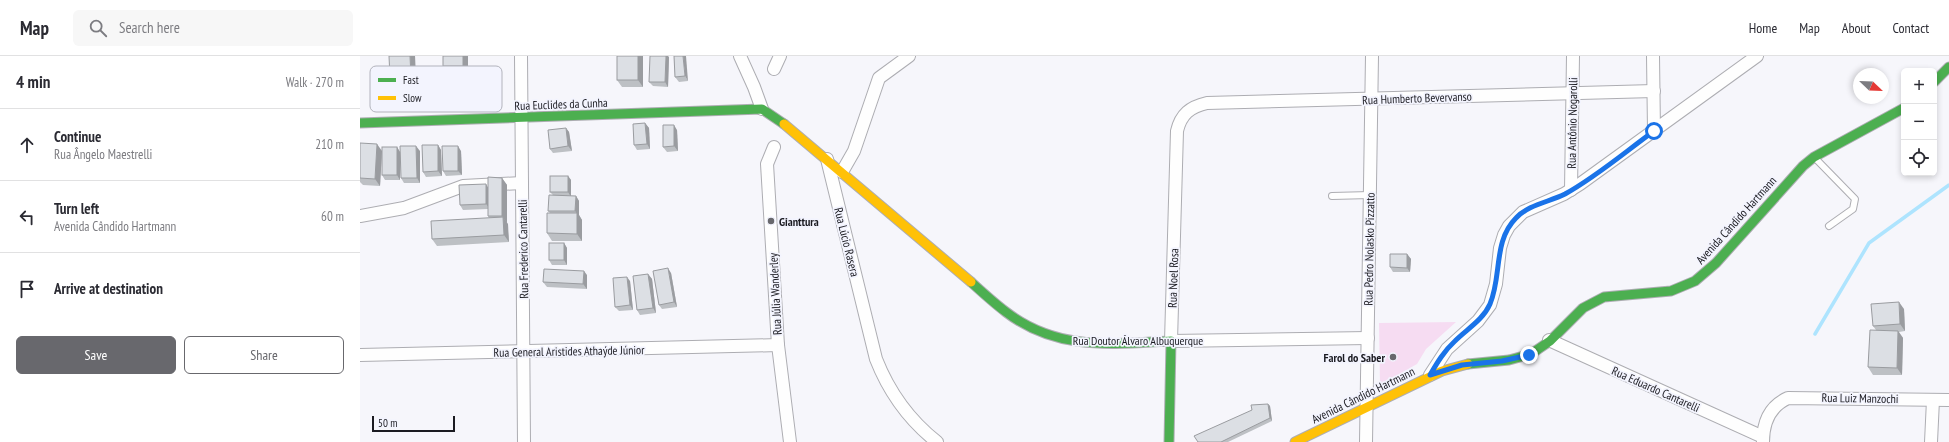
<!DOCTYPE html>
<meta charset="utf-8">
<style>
:root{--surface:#fff;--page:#f7f7f7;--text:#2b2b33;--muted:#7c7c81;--line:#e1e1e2;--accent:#68686d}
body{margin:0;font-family:"PT Sans Narrow",sans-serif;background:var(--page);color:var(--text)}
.controls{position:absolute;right:12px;top:12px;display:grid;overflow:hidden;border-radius:6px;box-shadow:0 2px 6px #0003}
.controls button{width:36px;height:36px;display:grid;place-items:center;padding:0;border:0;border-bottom:1px solid var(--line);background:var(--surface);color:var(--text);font:20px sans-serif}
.compass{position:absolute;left:1493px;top:12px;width:36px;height:36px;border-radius:50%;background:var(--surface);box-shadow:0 2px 6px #0003;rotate:113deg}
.scale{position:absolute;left:12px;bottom:10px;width:83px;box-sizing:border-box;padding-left:4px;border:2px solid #1b1b21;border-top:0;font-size:11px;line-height:14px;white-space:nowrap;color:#1b1b21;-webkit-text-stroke:3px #f3f4fe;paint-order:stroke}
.stop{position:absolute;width:12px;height:12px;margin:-9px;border:3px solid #1a73e8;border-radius:50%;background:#fff}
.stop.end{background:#1a73e8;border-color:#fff;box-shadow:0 1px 4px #0008}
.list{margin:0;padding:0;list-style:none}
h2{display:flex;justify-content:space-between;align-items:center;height:52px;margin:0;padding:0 16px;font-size:17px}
h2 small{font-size:13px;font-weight:400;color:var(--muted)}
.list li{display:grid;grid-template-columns:26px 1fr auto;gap:12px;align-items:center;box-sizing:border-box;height:72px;padding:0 16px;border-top:1px solid var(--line)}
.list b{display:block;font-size:15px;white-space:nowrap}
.list p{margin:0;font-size:13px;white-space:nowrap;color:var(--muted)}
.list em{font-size:13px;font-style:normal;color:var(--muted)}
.actions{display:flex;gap:8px;padding:12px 16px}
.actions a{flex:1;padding:9px 0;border:1px solid var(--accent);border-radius:6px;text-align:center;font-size:14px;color:var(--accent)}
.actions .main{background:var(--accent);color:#fff}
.icon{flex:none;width:22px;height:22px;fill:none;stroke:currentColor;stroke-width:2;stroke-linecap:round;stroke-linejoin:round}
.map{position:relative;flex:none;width:1589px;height:386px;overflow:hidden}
header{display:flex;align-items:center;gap:24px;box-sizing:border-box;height:56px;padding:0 20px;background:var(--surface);border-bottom:1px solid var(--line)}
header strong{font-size:19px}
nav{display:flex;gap:22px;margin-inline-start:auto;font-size:14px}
.search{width:280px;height:36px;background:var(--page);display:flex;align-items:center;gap:10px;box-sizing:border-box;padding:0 14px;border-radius:6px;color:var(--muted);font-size:15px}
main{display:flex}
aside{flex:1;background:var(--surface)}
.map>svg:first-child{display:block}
.park{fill:#f6dcf2}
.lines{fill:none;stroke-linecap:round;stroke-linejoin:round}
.stream{stroke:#aee4fe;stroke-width:3.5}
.lane-casing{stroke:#adadb2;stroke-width:8}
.street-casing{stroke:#adadb2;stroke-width:14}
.fast-casing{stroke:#adadb2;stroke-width:11}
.slow-casing{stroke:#adadb2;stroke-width:11}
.lane{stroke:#fefefe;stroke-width:6}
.street{stroke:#fefefe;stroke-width:12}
.fast{stroke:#4caf50;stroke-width:9}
.slow{stroke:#ffc107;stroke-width:9}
.wall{fill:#bdc0c4}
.shaded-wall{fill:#9a9ca0}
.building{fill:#dcdfe4;stroke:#9a9ca0}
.route{stroke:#1a73e8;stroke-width:5}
.poi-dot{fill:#68686d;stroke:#f3f4fe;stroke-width:1.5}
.labels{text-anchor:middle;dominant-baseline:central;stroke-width:3.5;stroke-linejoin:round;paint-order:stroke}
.street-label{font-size:12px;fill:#1b1b21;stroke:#f3f4fe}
.poi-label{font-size:12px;font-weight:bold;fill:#1b1b21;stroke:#f3f4fe;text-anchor:start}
.key{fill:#f3f4fe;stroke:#b2b3bc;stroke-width:1}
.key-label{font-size:11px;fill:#1b1b21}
</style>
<header>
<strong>Map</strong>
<div class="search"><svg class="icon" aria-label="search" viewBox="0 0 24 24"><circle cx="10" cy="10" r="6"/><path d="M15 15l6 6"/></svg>Search here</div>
<nav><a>Home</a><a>Map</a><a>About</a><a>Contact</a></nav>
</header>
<main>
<aside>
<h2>4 min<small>Walk · 270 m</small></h2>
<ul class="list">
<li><svg class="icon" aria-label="ahead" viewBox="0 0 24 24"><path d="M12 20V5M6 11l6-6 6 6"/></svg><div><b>Continue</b><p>Rua Ângelo Maestrelli</p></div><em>210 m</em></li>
<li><svg class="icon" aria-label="left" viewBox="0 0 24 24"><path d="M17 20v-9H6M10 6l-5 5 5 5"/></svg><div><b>Turn left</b><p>Avenida Cândido Hartmann</p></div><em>60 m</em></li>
<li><svg class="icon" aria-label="arrive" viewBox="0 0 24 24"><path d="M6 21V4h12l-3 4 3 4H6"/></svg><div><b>Arrive at destination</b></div></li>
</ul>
<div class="actions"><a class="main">Save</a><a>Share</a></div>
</aside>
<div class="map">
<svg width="1589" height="386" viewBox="0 0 1589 386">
<rect width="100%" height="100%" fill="#f6f6fb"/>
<path class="park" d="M1096 266 1066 293 1057 308 1020 329 1019 267Z"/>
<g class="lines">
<path class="stream" d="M1455 278 1509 187 1589 129"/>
<g class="lane-casing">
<g id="lane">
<path d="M1455 102 1495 143 1493 153 1469 170"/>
<path d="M972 140 1010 139"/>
</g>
</g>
<g class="street-casing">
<g id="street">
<path d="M161 0 164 386"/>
<path d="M380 0 394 31 402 53"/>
<path d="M1293 0 1294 75"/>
<path d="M414 13 420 0"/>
<path d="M414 91 407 108 418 289 430 386"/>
<path d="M467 103 516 303C529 336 549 364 577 386"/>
<path d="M482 116 494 95 519 22 549 0"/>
<path d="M1211 134 1213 0"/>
<path d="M0 160 44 152 103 130 162 127"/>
<path d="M1008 282 811 285 817 75C821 58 830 51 847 47L1294 35"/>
<path d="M1189 284 1403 381"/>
<path d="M0 299 418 289"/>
<path d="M1070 319 1087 293 1118 265 1130 249 1136 228 1140 192 1144 179 1149 170 1163 156 1204 138 1220 128 1397 0"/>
<path d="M1006 386 1012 0"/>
<path d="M1403 386C1403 366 1410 350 1428 342L1589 344"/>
<path d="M1571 386 1573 344"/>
</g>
</g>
<g class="fast-casing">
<g id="fast">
<path d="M1574 26 1589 11"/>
<path d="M0 67 402 53 424 68"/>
<path d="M611 226C622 236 634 247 646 256 697 295 751 288 811 285L809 386"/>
<path d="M1108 308 1149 304 1171 298 1190 285 1223 252 1244 241 1311 235 1335 225 1356 207 1443 110 1454 101 1544 52"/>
</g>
</g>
<g class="slow-casing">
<g id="slow">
<path d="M424 68 611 226"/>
<path d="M935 386 1082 315 1108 308"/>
</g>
</g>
<use href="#lane" class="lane"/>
<use href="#street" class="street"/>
<use href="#fast" class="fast"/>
<use href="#slow" class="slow"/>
</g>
<g class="wall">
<path d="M55 0 56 29 35 30 30 22Z"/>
<path d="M83 0H108V17H88L83 10Z"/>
<path d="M257 0H283V31H262L257 24Z"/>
<path d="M314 0 328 25 319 26 315 21Z"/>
<path d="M309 1 308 31 293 30 289 26Z"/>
<path d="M285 67 289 72 290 93 277 94 274 89Z"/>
<path d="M206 72 209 76 212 95 193 97 190 93Z"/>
<path d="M317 74 318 95 307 96 303 91Z"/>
<path d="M0 87 22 95 20 130 3 129 0 126Z"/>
<path d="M78 89 81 94 82 120 66 121 63 116Z"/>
<path d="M37 91 40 96 60 95V127H44L41 122 40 102V124H25L22 119Z"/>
<path d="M101 95 102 119 86 120 83 115Z"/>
<path d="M208 120 211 124V140H216L219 145V159L222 164V185H192L187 177 190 157 188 155 193 139 190 136Z"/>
<path d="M142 122 147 129V167L149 186 77 190 72 183 129 162 128 160V153L103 154 100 149Z"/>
<path d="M204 187 207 192V209H192L189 204Z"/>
<path d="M1047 198 1051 203 1050 216H1033L1030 211Z"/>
<path d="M311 217 317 251 302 253 299 249Z"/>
<path d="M288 218 292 223 296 257 280 259 277 254Z"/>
<path d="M227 219V233L187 231 183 226Z"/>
<path d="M270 225 273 254 259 255 255 251Z"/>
<path d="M1544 253 1545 275 1539 276 1543 282 1542 319H1513L1508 311 1516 274 1513 270Z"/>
<path d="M908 348 910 350 912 365 868 386H838Z"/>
</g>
<g class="shaded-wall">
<path d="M50 0H55L56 29 51 21Z"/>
<path d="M103 0H108V17L103 10Z"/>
<path d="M278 0H283V31L278 24Z"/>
<path d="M306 0H308L309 1 308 31 305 26Z"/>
<path d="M323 0H326L328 25 325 20Z"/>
<path d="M285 67 289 72 290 93 287 88Z"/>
<path d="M314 69 317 74 318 95 314 90Z"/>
<path d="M206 72 209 76 212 95 208 90Z"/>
<path d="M17 88 22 95 20 130 15 123Z"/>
<path d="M78 89 81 94 82 120 78 115Z"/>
<path d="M56 90 60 95V127L57 122Z"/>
<path d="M98 90 101 95 102 119 98 115Z"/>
<path d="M37 91 40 96V124L37 119Z"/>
<path d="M208 120 211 124V141L208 136Z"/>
<path d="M142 122 147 129V167L142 160Z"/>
<path d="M126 128 129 133 130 153 126 148Z"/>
<path d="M216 140 219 145V159L222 164V185L217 178V158L215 155Z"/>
<path d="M143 161 148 168 149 186 144 179Z"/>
<path d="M204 187 207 192V209L204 204Z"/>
<path d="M1047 198 1051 203 1050 216 1047 212Z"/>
<path d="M308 212 311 217 317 251 314 246Z"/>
<path d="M224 215 227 219V233L223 228Z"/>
<path d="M288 218 292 223 296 257 293 252Z"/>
<path d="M267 221 270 225 273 254 270 249Z"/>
<path d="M1539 246 1544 253 1545 275 1540 268Z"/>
<path d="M1538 275 1543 282 1542 319 1537 312Z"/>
<path d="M908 348 910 350 912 365 910 362Z"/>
</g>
<g class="building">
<path d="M29 0H50L51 21 30 22Z"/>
<rect x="83" y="0" width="20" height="10"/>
<rect x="257" y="0" width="21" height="24"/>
<path d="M290 0H306L305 26H289Z"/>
<path d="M314 0H323L325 20 315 21Z"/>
<path d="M285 67 287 88 274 89 273 68Z"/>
<path d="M303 69H314V90L303 91Z"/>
<path d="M206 72 208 90 190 93 188 74Z"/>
<path d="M0 87 17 88 15 123 0 122Z"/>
<path d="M62 89H78V115L63 116Z"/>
<path d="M40 90H56L57 122H41Z"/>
<path d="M82 90H98V115H83Z"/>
<rect x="22" y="91" width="15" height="28"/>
<rect x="190" y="120" width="18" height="16"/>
<path d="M128 121 142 122V160H128Z"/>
<path d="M126 128V148L100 149 99 129Z"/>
<path d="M189 139 216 140 215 155H188Z"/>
<path d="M187 157H217V178L187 177Z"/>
<path d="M143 161 144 179 72 183 71 165Z"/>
<rect x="189" y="187" width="15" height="17"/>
<path d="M1030 198H1047V212L1030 211Z"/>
<path d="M308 212 314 246 299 249 293 215Z"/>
<path d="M184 213 224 215 223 228 183 226Z"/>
<path d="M288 218 293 252 277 254 273 220Z"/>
<path d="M267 221 270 249 255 251 253 222Z"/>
<path d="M1539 246 1540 268 1513 270 1511 248Z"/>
<path d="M1510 274 1538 275 1537 312 1508 311Z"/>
<path d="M908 348 910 362 861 386H838L834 380 892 354 891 349Z"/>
</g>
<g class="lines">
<path class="route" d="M1169 299 1142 305 1102 309 1070 319C1077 307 1084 295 1095 285 1107 273 1123 264 1130 248 1142 220 1133 185 1156 162 1168 149 1189 146 1205 138 1236 121 1265 96 1294 75"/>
</g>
<g class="poi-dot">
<circle cx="411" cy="165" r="4"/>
<circle cx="1033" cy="301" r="4"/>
</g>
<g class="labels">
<g class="street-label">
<text transform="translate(1057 42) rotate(-2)">Rua Humberto Bevervanso</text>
<text transform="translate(201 48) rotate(-2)">Rua Euclides da Cunha</text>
<text transform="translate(1212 67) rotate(-89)">Rua Antônio Nogarolli</text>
<text transform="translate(1376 164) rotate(-48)">Avenida Cândido Hartmann</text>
<text transform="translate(487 186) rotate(76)">Rua Lúcio Rasera</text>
<text transform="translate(163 193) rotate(-91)">Rua Frederico Cantarelli</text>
<text transform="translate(1009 193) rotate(-89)">Rua Pedro Nolasko Pizzatto</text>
<text transform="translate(813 222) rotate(-88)">Rua Noel Rosa</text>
<text transform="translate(415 238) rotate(-93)">Rua Júlia Wanderley</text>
<text x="778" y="284">Rua Doutor Álvaro Albuquerque</text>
<text transform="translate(209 295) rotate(-1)">Rua General Aristides Athaýde Júnior</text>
<text transform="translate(1296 333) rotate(24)">Rua Eduardo Cantarelli</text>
<text transform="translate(1003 339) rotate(-26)">Avenida Cândido Hartmann</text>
<text transform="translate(1500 342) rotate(1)">Rua Luiz Manzochi</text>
</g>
<g class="poi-label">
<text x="419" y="165">Gianttura</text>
<text x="1025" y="301" text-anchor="end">Farol do Saber</text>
</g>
</g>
<rect x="10" y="10" width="132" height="46" rx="6" class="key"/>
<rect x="18" y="22" width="18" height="4" fill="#4caf50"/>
<rect x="18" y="40" width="18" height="4" fill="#ffc107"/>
<g class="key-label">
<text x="43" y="28">Fast</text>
<text x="43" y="46">Slow</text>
</g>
</svg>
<div class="controls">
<button>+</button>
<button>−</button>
<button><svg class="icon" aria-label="locate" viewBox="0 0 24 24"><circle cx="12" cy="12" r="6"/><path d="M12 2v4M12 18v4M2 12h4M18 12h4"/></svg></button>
</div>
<svg class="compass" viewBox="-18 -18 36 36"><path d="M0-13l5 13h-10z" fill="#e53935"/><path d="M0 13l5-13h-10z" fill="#7c7c81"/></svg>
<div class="scale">50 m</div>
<div class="stop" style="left:1294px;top:75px"></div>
<div class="stop end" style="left:1169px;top:299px"></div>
</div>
</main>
